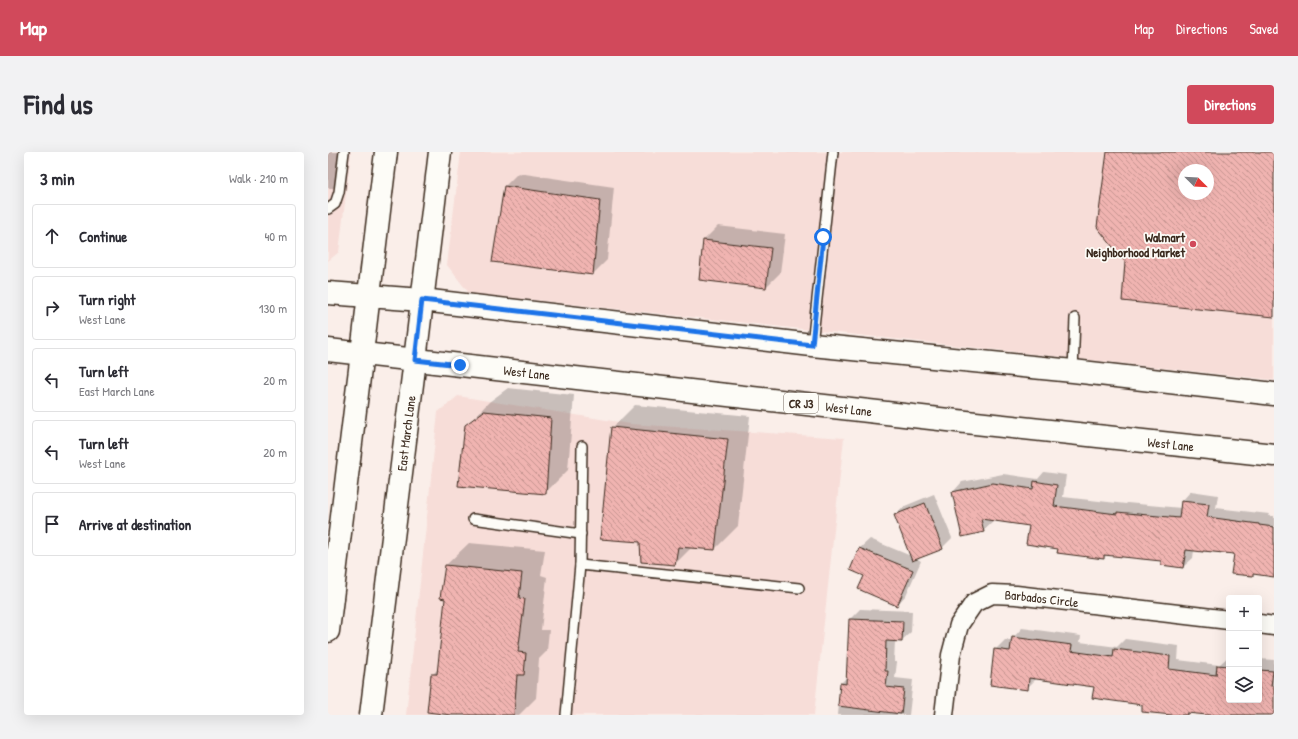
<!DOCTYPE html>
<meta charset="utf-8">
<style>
:root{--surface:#fff;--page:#f2f2f3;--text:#2b2b33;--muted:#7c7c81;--line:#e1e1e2;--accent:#d1495b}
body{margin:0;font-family:"Patrick Hand",sans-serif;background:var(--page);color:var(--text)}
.controls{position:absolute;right:12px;bottom:12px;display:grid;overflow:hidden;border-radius:4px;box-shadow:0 4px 16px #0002}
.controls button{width:36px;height:36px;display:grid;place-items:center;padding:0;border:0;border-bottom:1px solid var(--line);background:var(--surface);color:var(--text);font:20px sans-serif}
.compass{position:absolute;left:850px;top:12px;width:36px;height:36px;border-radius:50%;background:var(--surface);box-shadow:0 4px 16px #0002;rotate:114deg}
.stop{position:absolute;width:12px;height:12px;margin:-9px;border:3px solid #1a73e8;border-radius:50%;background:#fff}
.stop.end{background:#1a73e8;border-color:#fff;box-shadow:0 1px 4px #0008}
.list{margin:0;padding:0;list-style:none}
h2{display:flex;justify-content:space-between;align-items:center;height:52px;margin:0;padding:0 16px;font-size:17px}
h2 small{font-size:13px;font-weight:400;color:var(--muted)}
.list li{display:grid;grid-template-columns:26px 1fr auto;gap:12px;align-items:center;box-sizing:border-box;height:64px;margin:0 8px 8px;padding:0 8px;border:1px solid var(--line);border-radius:4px}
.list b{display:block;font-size:15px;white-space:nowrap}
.list p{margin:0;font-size:13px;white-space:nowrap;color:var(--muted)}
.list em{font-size:13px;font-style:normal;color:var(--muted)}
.icon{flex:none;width:22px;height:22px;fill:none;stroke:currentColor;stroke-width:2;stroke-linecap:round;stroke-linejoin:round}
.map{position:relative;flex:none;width:946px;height:563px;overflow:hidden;border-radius:4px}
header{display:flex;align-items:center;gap:24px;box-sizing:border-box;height:56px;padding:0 20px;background:var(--accent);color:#fff}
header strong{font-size:19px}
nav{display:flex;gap:22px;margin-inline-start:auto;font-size:14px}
.intro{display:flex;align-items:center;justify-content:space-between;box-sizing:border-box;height:96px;padding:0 24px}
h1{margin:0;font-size:28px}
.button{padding:10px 18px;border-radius:4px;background:var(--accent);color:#fff;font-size:14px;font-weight:700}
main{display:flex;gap:24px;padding:0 24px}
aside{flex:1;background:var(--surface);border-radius:4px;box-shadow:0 4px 16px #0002}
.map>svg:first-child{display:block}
.built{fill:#f7ddd8;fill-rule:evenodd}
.shadow{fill:#0003}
.building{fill:url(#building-back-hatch);stroke:#3b2a1e;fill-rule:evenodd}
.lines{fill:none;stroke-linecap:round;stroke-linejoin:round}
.service-casing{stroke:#3b2a1e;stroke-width:12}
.minor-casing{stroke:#3b2a1e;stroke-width:21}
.secondary-casing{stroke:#3b2a1e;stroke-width:25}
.primary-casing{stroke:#3b2a1e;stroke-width:25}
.service{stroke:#fdfcf7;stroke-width:9}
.minor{stroke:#fdfcf7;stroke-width:18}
.secondary{stroke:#fdfcf7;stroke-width:22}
.primary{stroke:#fdfcf7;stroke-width:22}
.route{stroke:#1a73e8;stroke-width:5}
.poi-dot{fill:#d1495b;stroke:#fdfcf7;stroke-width:1.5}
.labels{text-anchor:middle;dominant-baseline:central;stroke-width:3.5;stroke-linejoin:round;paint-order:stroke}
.shield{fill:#fdfcf7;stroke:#75695f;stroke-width:1}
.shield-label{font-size:12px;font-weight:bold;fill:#3b2a1e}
.poi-label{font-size:13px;font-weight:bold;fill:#3b2a1e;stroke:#fdfcf7;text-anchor:end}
.street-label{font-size:13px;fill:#3b2a1e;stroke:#fdfcf7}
</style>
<header>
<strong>Map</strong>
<nav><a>Map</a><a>Directions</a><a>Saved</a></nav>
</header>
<div class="intro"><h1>Find us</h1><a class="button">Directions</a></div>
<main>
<aside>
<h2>3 min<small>Walk · 210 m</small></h2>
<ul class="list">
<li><svg class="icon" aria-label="ahead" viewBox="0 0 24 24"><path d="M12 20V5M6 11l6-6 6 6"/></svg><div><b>Continue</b></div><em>40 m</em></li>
<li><svg class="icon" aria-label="right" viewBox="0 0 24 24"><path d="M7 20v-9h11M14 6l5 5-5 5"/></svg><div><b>Turn right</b><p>West Lane</p></div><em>130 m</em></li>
<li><svg class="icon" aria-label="left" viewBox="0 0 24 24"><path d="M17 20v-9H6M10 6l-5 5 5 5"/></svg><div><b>Turn left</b><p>East March Lane</p></div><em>20 m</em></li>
<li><svg class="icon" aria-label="left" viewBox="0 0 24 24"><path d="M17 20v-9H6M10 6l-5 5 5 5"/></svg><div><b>Turn left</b><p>West Lane</p></div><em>20 m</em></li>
<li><svg class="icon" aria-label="arrive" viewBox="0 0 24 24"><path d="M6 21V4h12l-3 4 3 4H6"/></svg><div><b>Arrive at destination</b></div></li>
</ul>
</aside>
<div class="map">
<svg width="946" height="563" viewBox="0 0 946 563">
<defs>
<pattern id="building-back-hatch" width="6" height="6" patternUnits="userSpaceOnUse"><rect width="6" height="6" fill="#f0b4b1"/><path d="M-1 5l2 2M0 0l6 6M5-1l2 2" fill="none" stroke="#c4938f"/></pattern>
</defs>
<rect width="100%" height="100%" fill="#faeee9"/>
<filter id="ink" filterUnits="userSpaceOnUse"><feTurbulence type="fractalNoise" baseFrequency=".025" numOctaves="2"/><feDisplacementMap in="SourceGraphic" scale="8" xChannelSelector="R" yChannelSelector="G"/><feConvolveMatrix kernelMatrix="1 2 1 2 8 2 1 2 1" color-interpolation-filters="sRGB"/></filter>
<g filter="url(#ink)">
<g class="built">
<path d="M0 0H23L11 100 0 109Z"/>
<path d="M133 0H946V228L141 141 119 113ZM856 18H880V42H856Z"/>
<path d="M130 244 303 272 516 286 486 563H78L110 260Z"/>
</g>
<g class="shadow">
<path d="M0 0H14L10 32 5 36H0Z"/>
<path d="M190 21 286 35 279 108 265 122 176 35Z"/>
<path d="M390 74 457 82 452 121 438 135 376 88Z"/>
<path d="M180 236 246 243 240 318 217 341 138 274 161 250Z"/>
<path d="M307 253 422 264 410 374 387 397 364 395 347 412 284 276Z"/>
<path d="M716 320 738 323 735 345 798 352 799 351 853 356 854 349 863 339 890 343 888 356 941 362 940 364H946V424L927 421 924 423 907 402 866 398 865 406 855 415 834 408 779 402 776 406 731 396 702 374 665 368V370L655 379 625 340 634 330 675 322 710 327Z"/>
<path d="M606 342 624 386 614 396 588 406 593 409 578 443 569 453 538 423 523 417 532 396 542 387 583 404 567 363 577 354Z"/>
<path d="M141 391 217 398 213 423 219 425 213 478H221L219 499 211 507 208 546 191 563H133L104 523 110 517 118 446 117 414Z"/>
<path d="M532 457 584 459 583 480 573 489H567L566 510H569L567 526 585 528 581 563H510L513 531 519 525 522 467Z"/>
<path d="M694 476 753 484 752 490 789 495 797 487 851 494 850 508 891 513 901 504V548H931V507L946 508V563H888L862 560 859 563H854L816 552 767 534 709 526 699 536 667 498 677 488 684 489 685 486Z"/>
</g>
<g class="building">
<path d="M779 0H946V165L794 149 797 110 769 75ZM856 18H880V42H856Z"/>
<path d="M176 34 272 48 265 123 164 110Z"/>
<path d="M375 88 443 96 438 136 371 128Z"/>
<path d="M156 259 223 266 218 342 130 334 137 273Z"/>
<path d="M283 275 400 287 387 398 350 395 347 413 313 410 312 390 272 387Z"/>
<path d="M706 329 729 333 726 354 789 362V360L851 366 853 349 881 352 879 365 931 372V373L946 375V425L925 422V424L903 422 906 402 875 399V400L858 398 855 416 833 413V409L776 403V407L729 401 730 397 698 392 701 374 653 367 656 380 634 385 624 340 665 331 705 337Z"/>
<path d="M597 351 615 397 584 409 566 363Z"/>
<path d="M531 396 585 418 569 454 530 437 536 424 522 418Z"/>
<path d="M117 413 194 421 191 446 197 447 190 500 198 501 196 523H189L186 563H123L99 560 103 522H109L117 447 112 446Z"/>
<path d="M521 467 575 469 574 490 558 489 557 519H560L558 535 576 537 573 562 510 554 512 531 518 532Z"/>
<path d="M684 485 744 493 743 499 785 505 786 497 842 504 841 517 888 523 889 513 901 514V548H931V518L945 519 943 534H946V563H879L859 561V563H844L814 560V553L764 546 766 535 701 526 700 538 662 533 666 497 682 499Z"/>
</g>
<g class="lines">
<g class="service-casing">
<g id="service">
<path d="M0 57 7 52 11 40 16 0"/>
<path d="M484 193 505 0"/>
<path d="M745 219 747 166"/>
<path d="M145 367 253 382"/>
<path d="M252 413 254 294"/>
<path d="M238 563 252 413 471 436"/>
</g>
</g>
<g class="minor-casing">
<g id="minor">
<path d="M931 472 946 474"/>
<path id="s1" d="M616 563 623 503 631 473 646 451 664 442 688 443 901 468"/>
</g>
</g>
<g class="secondary-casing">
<g id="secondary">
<path d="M0 479 34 201"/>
<path id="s2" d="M43 563 87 208"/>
</g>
</g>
<g class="primary-casing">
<g id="primary">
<path d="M0 141 94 148 484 193 745 219 946 242"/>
<path id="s3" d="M0 198 629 269 946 303"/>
<path d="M34 201 58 0"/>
<path d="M87 208 112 0"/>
</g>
</g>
<use href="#service" class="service"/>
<use href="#minor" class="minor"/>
<use href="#secondary" class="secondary"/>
<use href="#primary" class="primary"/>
</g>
</g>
<g class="lines" filter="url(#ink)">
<path class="route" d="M132 213 87 208 94 148 484 193 495 85"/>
</g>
<circle class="poi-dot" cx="865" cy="92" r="4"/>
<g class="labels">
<rect class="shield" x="456" y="241" width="34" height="20" rx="3"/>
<g class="shield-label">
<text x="473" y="251">CR J3</text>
</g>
<g class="poi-label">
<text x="857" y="85">Walmart<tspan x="857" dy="15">Neighborhood Market</tspan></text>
</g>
<g class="street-label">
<text stroke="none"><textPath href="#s3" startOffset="200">West Lane</textPath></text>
<text stroke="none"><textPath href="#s3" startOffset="524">West Lane</textPath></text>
<text stroke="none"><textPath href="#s2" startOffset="284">East March Lane</textPath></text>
<text stroke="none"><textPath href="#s3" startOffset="848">West Lane</textPath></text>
<text stroke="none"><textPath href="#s1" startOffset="188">Barbados Circle</textPath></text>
</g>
</g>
</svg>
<div class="controls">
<button>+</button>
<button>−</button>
<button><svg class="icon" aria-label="layers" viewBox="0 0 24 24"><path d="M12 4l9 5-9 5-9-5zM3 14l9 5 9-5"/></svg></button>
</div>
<svg class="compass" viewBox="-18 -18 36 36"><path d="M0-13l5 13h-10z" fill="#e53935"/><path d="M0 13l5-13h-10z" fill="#7c7c81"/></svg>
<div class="stop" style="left:495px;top:85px"></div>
<div class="stop end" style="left:132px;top:213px"></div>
</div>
</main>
